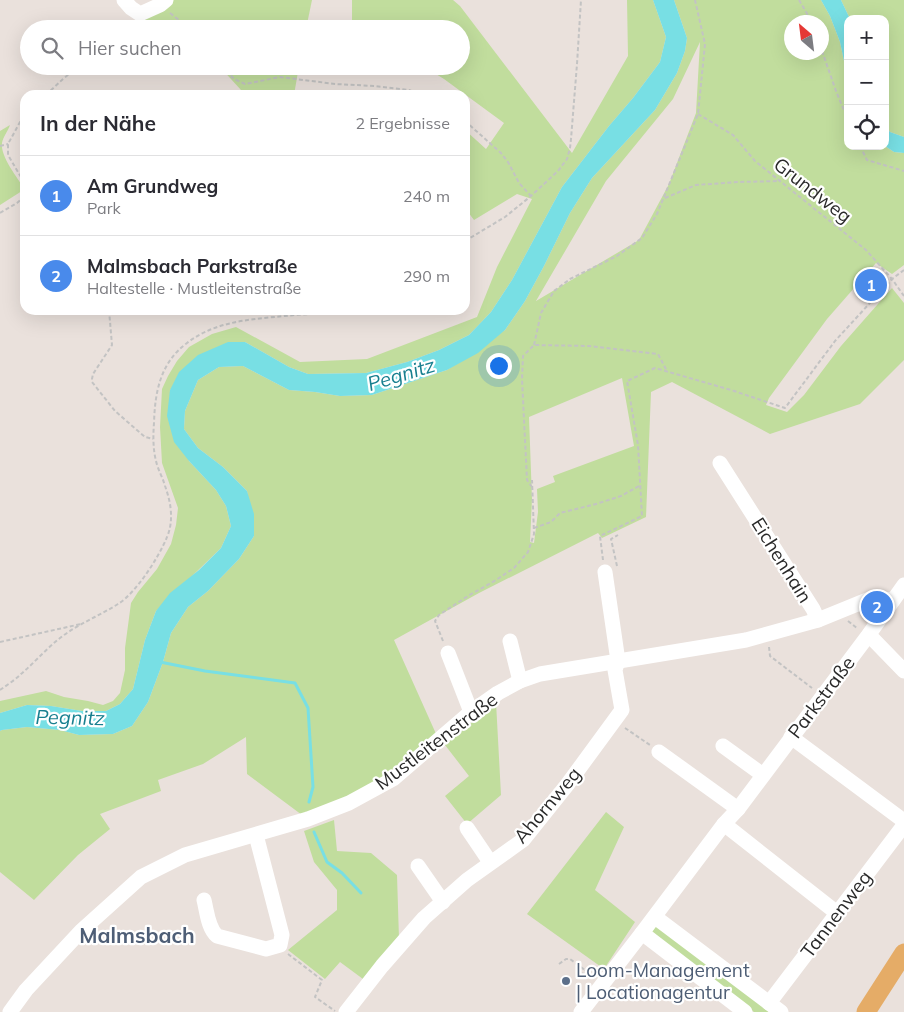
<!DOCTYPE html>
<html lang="de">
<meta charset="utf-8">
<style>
:root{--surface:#fff;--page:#f2f2f3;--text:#2b2b33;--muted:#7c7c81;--line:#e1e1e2;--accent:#498aeb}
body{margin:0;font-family:Mulish,sans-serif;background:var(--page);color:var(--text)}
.controls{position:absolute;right:15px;top:15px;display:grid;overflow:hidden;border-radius:10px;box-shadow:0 5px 20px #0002}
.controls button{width:45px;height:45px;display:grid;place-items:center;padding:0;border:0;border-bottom:1px solid var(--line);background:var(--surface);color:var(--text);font:25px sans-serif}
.compass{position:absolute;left:784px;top:15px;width:45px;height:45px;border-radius:50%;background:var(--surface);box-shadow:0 5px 20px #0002;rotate:332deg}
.you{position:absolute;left:498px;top:365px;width:18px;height:18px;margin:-12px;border:4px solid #fff;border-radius:50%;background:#1a73e8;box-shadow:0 0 0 8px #1a73e833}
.badge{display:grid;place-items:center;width:32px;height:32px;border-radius:50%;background:var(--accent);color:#fff;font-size:16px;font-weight:700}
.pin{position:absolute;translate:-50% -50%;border:2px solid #fff;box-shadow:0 1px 5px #0006}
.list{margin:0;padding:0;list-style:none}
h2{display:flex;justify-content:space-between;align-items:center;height:65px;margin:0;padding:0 20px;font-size:21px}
h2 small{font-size:16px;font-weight:400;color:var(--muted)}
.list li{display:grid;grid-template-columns:32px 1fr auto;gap:15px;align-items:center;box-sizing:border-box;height:80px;padding:0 20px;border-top:1px solid var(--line)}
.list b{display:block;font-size:19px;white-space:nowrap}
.list p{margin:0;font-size:16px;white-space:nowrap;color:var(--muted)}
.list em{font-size:16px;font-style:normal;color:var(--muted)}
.icon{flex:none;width:28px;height:28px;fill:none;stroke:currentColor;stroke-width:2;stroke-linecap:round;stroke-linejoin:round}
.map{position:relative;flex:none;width:904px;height:1012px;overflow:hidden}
.search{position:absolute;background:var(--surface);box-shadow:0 5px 20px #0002;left:20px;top:20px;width:450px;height:55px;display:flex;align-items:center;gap:12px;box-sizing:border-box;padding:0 18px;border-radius:28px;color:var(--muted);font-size:19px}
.panel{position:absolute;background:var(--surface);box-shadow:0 5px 20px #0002;left:20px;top:90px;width:450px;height:225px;border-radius:15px}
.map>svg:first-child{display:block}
.green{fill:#c1dd9d;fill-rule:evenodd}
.water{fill:#78dfe4}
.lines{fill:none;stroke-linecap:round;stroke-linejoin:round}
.stream{stroke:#78dfe4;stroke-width:3}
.path{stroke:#c3c3c3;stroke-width:2;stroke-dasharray:4 2.5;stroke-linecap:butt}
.minor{stroke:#fff;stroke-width:15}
.major{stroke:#e5ac67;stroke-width:19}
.service-dot{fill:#5c6f8a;stroke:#fff;stroke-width:2}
.labels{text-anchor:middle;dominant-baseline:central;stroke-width:4.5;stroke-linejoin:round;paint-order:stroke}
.street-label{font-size:19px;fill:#292929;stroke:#fff}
.service-label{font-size:19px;fill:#4e5e75;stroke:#fff;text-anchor:start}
.water-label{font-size:20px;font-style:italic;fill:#187f8f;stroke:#fff}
.quarter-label{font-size:21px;font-weight:bold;fill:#4e5e76;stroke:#fff}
</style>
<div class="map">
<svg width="904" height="1012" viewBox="0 0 904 1012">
<rect width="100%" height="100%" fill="#eae1dc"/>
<g class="green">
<path d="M158 0H312L306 29H131Z"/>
<path d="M352 0H453L460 6 572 153 628 56 627 0H653L666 37 660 62 633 98 609 126 562 187 512 280 491 312 469 335 439 350 407 362 366 373 308 374 289 367 245 342 170 390 189 461 216 490 226 506 231 526 221 548 156 611 145 640 133 689 120 704 106 711H82L51 706 27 705 0 713V701L46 691 64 697 88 701 103 705 113 701 120 693 125 670V648L131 603 138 592 157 569 171 544 176 525 178 508 162 463 160 427 162 389 168 376 177 361 189 347 212 334 236 327 300 362 367 359 477 317 497 267 532 199 517 194 474 220 465 208V170L469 164 465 161V130L486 149 504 123 444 79 423 66H461V29H362L352 23Z"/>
<path d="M674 0H821L830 16 840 42 848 80V146H885L894 152 904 153V265L892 274 876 263 827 319 769 398 766 405 787 412 804 395 841 346 892 288 904 303V360L860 404 770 434 672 382 651 392 646 517 602 538 598 533 479 593 394 640 437 736 391 775 350 798 302 815 247 774 246 737 203 764 158 780 161 791 100 814 110 829 78 855 34 900 0 872V731L2 730 27 727 60 730 79 735 113 734 132 726 148 702 163 662 171 633 188 607 208 591 239 559 254 536 247 491 223 467 198 448 184 429 185 411 198 380 219 367 243 366 289 390 315 392 340 396 372 395 447 370 505 330 525 301 544 266 570 213 592 178 655 110 677 73 685 51 687 38ZM792 22H822V52H792ZM700 42 696 113 669 184 639 240 536 301 606 181 673 99ZM622 378 634 446 553 476 555 482 537 489 538 512 534 543 530 542 532 499 529 417Z"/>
<path d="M841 0H904V137L890 132 885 124V19H850Z"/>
<path d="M219 66H299L294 95H272L241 90Z"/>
<path d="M10 125C8 131 3 137 2 143 0 156 18 179 25 189L0 205V131Z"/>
<path d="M874 270 884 282 868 298 857 289Z"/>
<path d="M496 702 501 795 467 824 445 796 469 776 445 745Z"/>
<path d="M606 812 624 827 595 890 635 922 604 969 527 914Z"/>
<path d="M334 820 337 851 371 853 397 875 399 939 363 979 340 962 325 979 288 950 337 910V890L314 862 304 831Z"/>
<path d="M658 922 778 1012H754L651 932Z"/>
</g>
<g class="water">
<path d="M653 0H674L687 38 685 51 677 73 655 110 592 178 570 213 544 266 525 301 505 330 478 353 447 370 372 395 340 396 315 392 289 390 243 366 219 367 198 380 185 411 184 429 198 448 223 467 247 491 254 514V536L239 559 208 591 188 607 171 633 163 662 148 702 132 726 113 734 79 735 60 730 27 727 2 730 0 731V713L27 705 51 706 82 711H106L120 704 133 689 145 640 156 611 170 593 199 570 221 548 231 526 226 506 216 490 189 461 174 442 167 416 170 390 179 372 198 355 228 342H245L289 367 308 374 366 373 407 362 439 350 469 335 491 312 512 280 562 187 609 126 633 98 660 62 666 37Z"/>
<path d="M821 0H841L850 19H848V80L840 42 830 16Z"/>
<path d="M885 124 890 132 904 137V153L894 152 885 146Z"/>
</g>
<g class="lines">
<g class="stream">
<path d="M160 662 205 671 295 683 308 708 313 787 309 802"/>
<path d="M314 832 327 862 342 873 361 893"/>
</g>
<g class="path">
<path d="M799 0 812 22"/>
<path d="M170 13 179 20 187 29"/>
<path d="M126 29 132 23"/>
<path d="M822 51 836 91 848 120"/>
<path d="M222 66 234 79 245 84 280 77 335 84 375 86 409 90 421 95"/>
<path d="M46 95 63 79 79 66"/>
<path d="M698 114 733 135 755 161 866 250 892 279 904 296"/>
<path d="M25 117 20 122 8 144V155L25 184"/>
<path d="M465 121 501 153 508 162 519 183 531 196"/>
<path d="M0 146 8 144"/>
<path d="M860 146 867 160 904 171"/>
<path d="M665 198 696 185 739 182 780 181"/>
<path d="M0 213 17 203 25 196"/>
<path d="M465 241 505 217 531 196 558 171 567 159 570 148 571 139 577 64 581 0"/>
<path d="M109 310 112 345 93 374 92 379V382L115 411 145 437 153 439"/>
<path d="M534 345 541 313 554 291 570 279 617 256 642 238 657 214 698 114 705 44 695 0"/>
<path d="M532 487 527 480 522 379 523 356 534 345 589 346 658 354 667 371"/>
<path d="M534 528 551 522 560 513 596 504 621 496 641 485"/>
<path d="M603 560 600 536 642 516 638 445 627 381 655 368 731 390 785 408 835 341 892 279 904 270"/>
<path d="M617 566 611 539 618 535"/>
<path d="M848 621 858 629"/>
<path d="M443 641 435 621 439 615 468 596 496 580 514 568 528 552 534 534 532 480"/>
<path d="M0 642 81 624"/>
<path d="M769 647 770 656 812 688"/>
<path d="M0 690C7 685 15 680 21 674 34 663 46 649 60 638 78 624 99 616 118 604 136 593 159 557 167 537 174 521 171 502 165 486 163 478 158 470 156 461 153 449 153 436 154 423 155 392 160 363 187 343 218 319 258 319 295 315 308 314 320 314 333 310"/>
<path d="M625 728 650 745"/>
<path d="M288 954 322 980 315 997 335 1011"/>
<path d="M559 964 566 959H570L593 976"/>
<path d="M581 976 586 970"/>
</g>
<g class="minor">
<path d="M124 0 131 8 140 14 160 5 166 0"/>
<path d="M720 463 813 609 818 620"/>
<path d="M869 635 904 671"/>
<path d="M510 641 520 681"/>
<path d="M448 653 471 712"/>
<path d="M791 737 904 821"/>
<path d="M723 746 763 775"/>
<path d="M659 752 738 809"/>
<path d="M724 824 837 913"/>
<path d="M467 828 490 862"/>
<path d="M418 866 443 902"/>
<path d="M204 900C207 912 208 928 217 936L266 949 280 945 282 935 256 835"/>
<path d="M655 917 781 1012"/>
<path d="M642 933 745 1012"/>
<path d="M769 1003 904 825"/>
<path d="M10 1012 26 990 81 931 141 877 185 855 308 819 349 803 393 779 471 712 498 693 520 681 540 674 746 640 818 620 872 598 893 600"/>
<path d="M346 1012 382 966 424 918 467 880 523 840 567 785 622 710 615 670 618 661 605 572"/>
<path d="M581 1012 642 933 724 824 738 809 867 637 904 585"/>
</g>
<path class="major" d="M866 1012 904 953"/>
</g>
<circle class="service-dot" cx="566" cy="981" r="5"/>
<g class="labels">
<g class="street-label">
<text transform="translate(813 190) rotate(38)">Grundweg</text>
<text transform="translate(782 560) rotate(58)">Eichenhain</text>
<text transform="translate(821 697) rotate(-53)">Parkstraße</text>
<text transform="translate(436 741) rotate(-37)">Mustleitenstraße</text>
<text transform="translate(547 805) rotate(-50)">Ahornweg</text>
<text transform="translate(836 914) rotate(-53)">Tannenweg</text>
</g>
<g class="service-label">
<text x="576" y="970">Loom-Management<tspan x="576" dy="22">| Locationagentur</tspan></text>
</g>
<g class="water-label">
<text transform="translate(401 374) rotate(-17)">Pegnitz</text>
<text transform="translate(70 717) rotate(1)">Pegnitz</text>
</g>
<g class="quarter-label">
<text x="137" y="935">Malmsbach</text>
</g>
</g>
</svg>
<div class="controls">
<button>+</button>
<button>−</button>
<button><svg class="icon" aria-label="locate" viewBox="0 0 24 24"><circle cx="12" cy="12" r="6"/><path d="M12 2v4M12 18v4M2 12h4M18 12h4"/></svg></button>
</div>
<svg class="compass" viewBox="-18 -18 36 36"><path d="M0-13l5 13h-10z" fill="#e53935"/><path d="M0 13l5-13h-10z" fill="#7c7c81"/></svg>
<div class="you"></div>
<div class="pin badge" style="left:871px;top:285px">1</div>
<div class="pin badge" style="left:877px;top:607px">2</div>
<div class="search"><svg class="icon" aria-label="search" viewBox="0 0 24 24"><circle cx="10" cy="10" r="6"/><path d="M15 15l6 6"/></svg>Hier suchen</div>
<section class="panel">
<h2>In der Nähe<small>2 Ergebnisse</small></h2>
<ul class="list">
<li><span class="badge">1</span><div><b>Am Grundweg</b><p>Park</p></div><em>240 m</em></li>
<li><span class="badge">2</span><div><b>Malmsbach Parkstraße</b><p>Haltestelle · Mustleitenstraße</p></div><em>290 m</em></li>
</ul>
</section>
</div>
